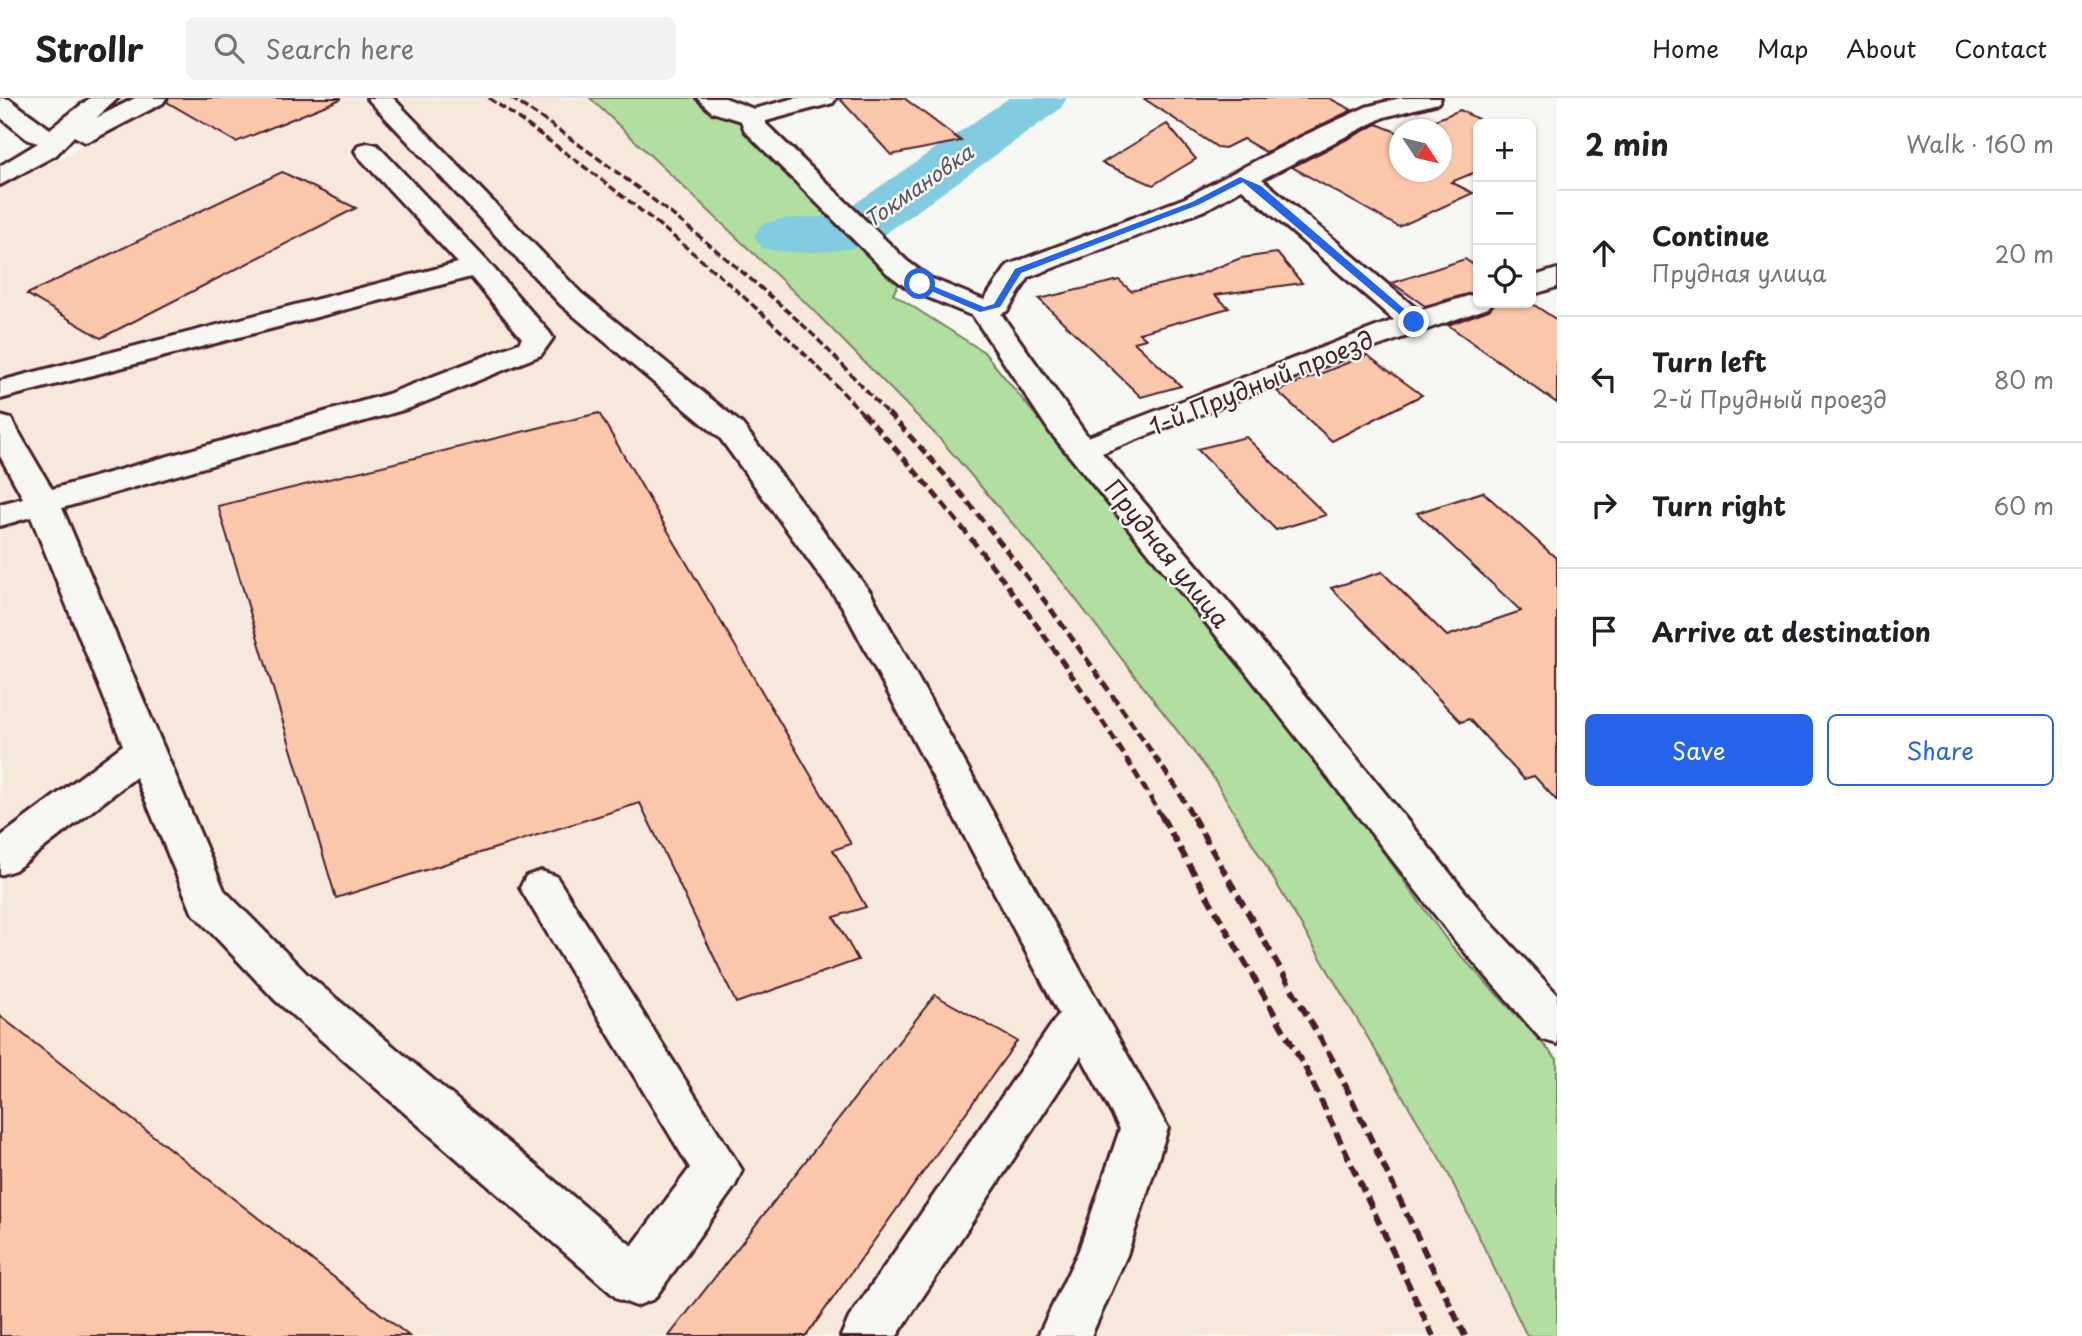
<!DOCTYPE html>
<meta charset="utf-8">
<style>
:root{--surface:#fff;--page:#f2f2f2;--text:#202124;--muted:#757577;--line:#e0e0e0;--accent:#2563eb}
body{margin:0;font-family:"Playpen Sans",sans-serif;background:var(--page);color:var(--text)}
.controls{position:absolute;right:21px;top:21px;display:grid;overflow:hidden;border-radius:10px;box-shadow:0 2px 5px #0004}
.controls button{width:63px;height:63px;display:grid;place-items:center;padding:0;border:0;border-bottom:2px solid var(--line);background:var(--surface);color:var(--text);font:35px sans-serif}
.compass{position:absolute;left:1389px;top:21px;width:63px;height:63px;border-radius:50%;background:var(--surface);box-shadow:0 2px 5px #0004;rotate:125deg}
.stop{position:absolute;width:21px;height:21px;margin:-16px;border:5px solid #2563eb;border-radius:50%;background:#fff}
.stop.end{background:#2563eb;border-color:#fff;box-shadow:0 2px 7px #0008}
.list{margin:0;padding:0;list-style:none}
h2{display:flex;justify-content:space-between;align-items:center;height:91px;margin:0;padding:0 28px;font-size:30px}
h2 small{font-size:23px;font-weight:400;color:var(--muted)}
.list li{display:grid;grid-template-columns:46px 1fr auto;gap:21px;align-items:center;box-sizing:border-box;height:126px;padding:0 28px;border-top:2px solid var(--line)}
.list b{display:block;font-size:26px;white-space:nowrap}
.list p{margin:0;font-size:23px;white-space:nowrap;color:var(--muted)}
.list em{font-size:23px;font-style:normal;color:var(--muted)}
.actions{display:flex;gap:14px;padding:21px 28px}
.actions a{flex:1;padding:16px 0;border:2px solid var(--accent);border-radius:10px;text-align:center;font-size:24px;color:var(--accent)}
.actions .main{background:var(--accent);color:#fff}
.icon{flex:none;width:38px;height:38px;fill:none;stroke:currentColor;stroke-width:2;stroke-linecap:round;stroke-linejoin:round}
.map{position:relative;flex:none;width:1557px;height:1238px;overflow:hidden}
header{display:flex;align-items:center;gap:42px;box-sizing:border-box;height:98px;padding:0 35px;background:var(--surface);border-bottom:2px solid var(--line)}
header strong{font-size:33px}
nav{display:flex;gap:38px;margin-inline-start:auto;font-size:24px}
.search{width:490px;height:63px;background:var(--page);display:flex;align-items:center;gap:18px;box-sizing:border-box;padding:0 24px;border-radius:10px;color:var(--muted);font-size:26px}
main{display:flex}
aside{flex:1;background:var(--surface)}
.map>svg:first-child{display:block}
.built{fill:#f7e8dc}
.green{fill:#b0df9f;stroke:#7d7f65;stroke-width:2}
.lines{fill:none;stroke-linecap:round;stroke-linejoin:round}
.river{fill:#81cce0;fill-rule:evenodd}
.building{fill:#fac7aa;stroke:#4a1f2b;stroke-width:2}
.minor-casing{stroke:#4a1f2b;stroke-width:6}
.minor{fill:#f6f6f2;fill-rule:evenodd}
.rail-far2{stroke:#4a1f2b;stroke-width:3.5;stroke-dasharray:8 3.5;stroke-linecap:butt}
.rail-far1{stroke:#4a1f2b;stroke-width:5;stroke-dasharray:10 5;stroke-linecap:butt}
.rail{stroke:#4a1f2b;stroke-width:6;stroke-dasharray:12 6;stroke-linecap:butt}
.route{fill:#2563eb}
.labels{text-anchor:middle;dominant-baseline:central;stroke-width:5;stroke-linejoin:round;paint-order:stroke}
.far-water-label{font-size:21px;font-style:italic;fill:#5a5361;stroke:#f6f6f2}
.street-label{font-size:24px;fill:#4a1f2b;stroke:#f6f6f2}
</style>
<header>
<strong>Strollr</strong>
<div class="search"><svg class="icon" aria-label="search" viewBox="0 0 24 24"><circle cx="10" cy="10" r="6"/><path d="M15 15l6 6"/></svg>Search here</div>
<nav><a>Home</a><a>Map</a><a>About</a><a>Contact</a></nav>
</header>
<main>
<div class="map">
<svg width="1557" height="1238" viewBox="0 0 1557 1238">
<rect width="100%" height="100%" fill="#f6f6f2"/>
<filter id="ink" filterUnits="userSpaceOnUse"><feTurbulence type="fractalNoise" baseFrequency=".0143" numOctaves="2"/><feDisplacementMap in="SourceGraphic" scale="14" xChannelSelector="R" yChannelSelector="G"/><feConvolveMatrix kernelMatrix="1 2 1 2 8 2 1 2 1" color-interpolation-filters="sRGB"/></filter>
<g filter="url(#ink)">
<path class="built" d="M118 0H590L812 211 940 341 1060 481 1213 679 1446 1071 1527 1238H0V91L125 27Z"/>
<path class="green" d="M590 0H722L766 27 800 54 813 76 910 164 893 196 984 254 1093 388 1247 566 1449 845 1557 961V1238H1527L1446 1071 1213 679 1060 481 940 341 812 211Z"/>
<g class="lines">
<path class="river" d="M1009 0H1067L1060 11 871 146C837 154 796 158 762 150L754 138 762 126 782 121 837 118Z"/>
</g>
<g class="building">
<path d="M169 0H341V1L236 44 167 4Z"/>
<path d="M839 0H904L961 43 891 57Z"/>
<path d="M1143 0H1329L1352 12 1266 54 1243 41 1225 50 1217 49Z"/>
<path d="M1460 12 1478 21V73L1451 84 1473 95 1399 129 1292 69 1377 26 1399 35V74H1441V32H1410Z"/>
<path d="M1167 26 1196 61 1153 87 1102 65Z"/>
<path d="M282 74 356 110 101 240 27 196Z"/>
<path d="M1277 155 1302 185 1215 197 1229 210 1139 235 1146 241 1134 244 1181 288 1141 299 1039 201 1119 182 1131 193 1193 179 1241 160Z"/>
<path d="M1465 161 1478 170V193L1425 208 1392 185Z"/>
<path d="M1495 205H1531L1557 222V305L1448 227 1489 212Z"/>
<path d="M1367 257 1422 297 1332 343 1277 293Z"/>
<path d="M599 315 851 746 833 752 866 809 834 819 858 862 736 905 640 705 336 800 218 408Z"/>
<path d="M1246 339 1326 417 1276 432 1197 351Z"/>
<path d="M1483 394 1557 461V703L1534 678 1524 681 1469 621 1461 624 1331 490 1382 474 1447 538 1521 513 1417 415Z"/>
<path d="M935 897 1017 943 806 1238H669Z"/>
<path d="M0 918 409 1238H0Z"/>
</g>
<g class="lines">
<g class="minor-casing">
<g id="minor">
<path d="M0 0 9 1 50 31 90 0H118L96 20 135 0H166L163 5 94 41 85 44 74 38 56 57 0 87V68L38 45 28 42 0 19Z"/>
<path d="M367 0H393L581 195 742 326 870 494 1168 1030 1127 1157 1091 1238H1038L1079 1152 1120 1031 1081 958 897 1238H841L849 1220 1059 916 842 508 720 340 561 207Z"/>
<path d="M697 0H725L754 11 795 0H836L833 5 766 23V26L907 163 930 180 984 202 1008 167 1185 100 1303 38 1366 9 1400 0H1441L1438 5 1384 19 1262 81 1419 213 1478 195V205H1492L1488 210 1344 260 1102 355 1268 551 1487 821 1557 896V946L1541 941 1457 845 1242 569 1050 334 973 218 910 192 887 175 745 33 741 23 712 14ZM1242 91 1394 222 1088 339 1001 216 1007 213 1029 179 1205 112Z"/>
<path d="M368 45 377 47 487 163 549 234 553 240 541 257 410 310 62 410 224 792 307 876 632 1148 690 1070 520 790 526 778 541 773 556 778 742 1072 735 1088 654 1201 636 1208 618 1201 275 902 192 814 136 679 15 772 0 777V739L123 647 31 419 0 428V406L23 400 0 358V318L11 321 52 391 388 296 519 245 522 240 471 179 0 301V283L458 165 359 59 355 53 359 47Z"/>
<path d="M1557 171V189L1531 197V179Z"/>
</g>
</g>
<use href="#minor" class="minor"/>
<g class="rail-far2">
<path d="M489 0C624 94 752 196 864 317"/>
<path d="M511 0C610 65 704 139 793 218 827 248 857 284 889 317"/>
</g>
<g class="rail-far1">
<path d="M863 315C978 439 1077 575 1163 721"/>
<path d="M888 315C998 428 1086 560 1176 689L1194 721"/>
</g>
<g class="rail">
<path d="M1162 719 1307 973 1433 1238"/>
<path d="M1193 719 1335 966 1465 1238"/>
</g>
</g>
</g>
<path class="route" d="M1240 79 1261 88 1417 222V226H1411L1243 84 1198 107 1021 175 1000 209 980 214 915 186 923 184 984 209 994 206 1015 171 1192 104Z"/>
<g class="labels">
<g class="far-water-label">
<text transform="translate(918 87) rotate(-35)">Токмановка</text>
</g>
<g class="street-label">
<text transform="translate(1261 284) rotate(-22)">1-й Прудный проезд</text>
<text transform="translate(1168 455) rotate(51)">Прудная улица</text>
</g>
</g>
</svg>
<div class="controls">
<button>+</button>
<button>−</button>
<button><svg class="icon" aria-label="locate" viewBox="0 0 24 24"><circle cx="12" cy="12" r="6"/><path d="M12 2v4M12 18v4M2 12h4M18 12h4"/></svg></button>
</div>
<svg class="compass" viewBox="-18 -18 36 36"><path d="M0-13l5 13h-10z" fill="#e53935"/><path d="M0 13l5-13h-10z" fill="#757577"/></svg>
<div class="stop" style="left:920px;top:186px"></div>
<div class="stop end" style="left:1414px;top:224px"></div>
</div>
<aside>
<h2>2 min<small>Walk · 160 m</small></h2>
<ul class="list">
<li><svg class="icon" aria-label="ahead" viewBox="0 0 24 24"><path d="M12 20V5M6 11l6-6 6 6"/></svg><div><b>Continue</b><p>Прудная улица</p></div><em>20 m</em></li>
<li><svg class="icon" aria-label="left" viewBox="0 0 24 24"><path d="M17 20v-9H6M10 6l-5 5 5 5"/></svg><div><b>Turn left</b><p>2-й Прудный проезд</p></div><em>80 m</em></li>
<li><svg class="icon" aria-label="right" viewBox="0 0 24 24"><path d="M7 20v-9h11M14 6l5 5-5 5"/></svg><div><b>Turn right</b></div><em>60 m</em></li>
<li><svg class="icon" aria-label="arrive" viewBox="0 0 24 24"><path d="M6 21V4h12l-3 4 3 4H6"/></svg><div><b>Arrive at destination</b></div></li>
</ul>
<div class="actions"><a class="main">Save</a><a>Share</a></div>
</aside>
</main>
